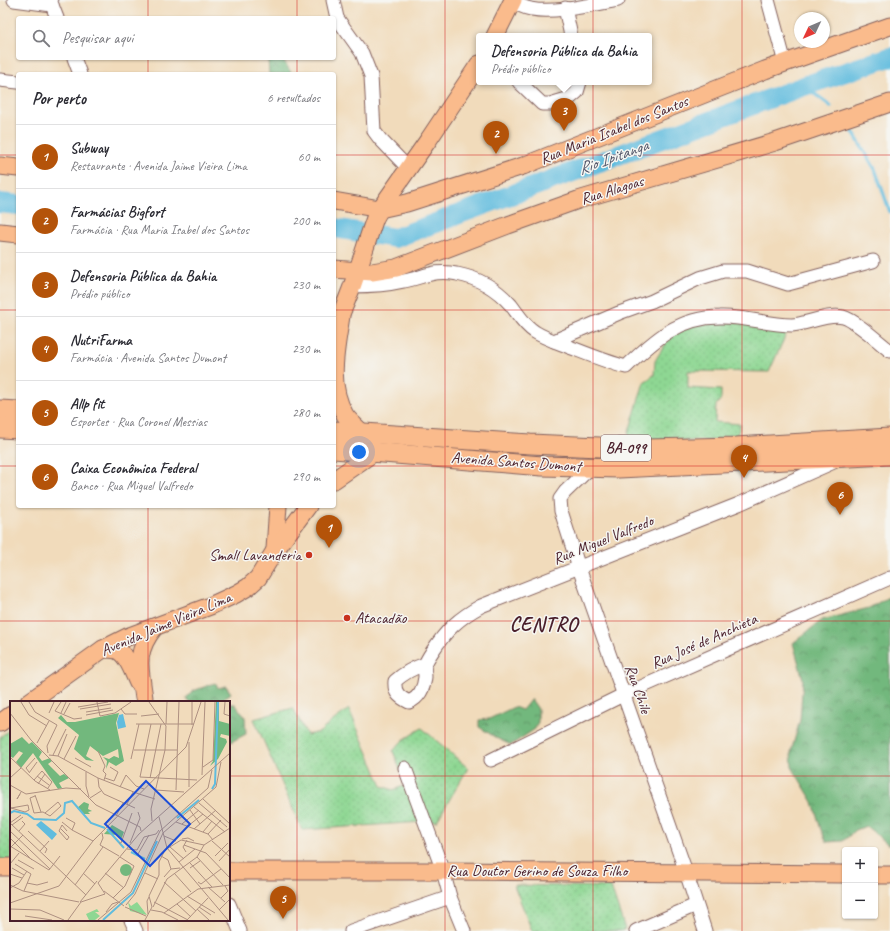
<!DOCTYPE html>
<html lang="pt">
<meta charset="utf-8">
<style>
:root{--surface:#fff;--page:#f7f7f7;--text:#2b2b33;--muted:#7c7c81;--line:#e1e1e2;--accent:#b45309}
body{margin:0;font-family:Caveat,sans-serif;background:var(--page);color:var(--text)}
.controls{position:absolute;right:12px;bottom:12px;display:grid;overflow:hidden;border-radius:4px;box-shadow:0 1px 3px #0004}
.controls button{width:36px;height:36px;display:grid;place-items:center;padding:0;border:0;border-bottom:1px solid var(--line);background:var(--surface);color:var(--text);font:20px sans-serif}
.compass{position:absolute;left:794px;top:12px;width:36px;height:36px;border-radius:50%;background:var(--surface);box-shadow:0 1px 3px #0004;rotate:226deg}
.you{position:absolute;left:359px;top:452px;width:14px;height:14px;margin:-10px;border:3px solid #fff;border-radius:50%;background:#1a73e8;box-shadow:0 0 0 6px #1a73e833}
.badge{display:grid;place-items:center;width:26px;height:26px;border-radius:50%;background:var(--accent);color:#fff;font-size:13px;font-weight:700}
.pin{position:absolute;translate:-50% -33px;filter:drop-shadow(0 1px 2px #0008)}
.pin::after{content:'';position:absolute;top:21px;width:14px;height:12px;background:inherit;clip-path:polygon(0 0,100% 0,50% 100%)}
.popup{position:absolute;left:476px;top:33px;width:176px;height:52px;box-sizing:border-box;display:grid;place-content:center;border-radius:4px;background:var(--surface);filter:drop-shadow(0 1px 3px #0005);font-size:13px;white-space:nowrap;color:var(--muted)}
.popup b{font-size:15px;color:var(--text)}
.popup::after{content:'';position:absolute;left:50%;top:100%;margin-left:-8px;border:8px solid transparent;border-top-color:var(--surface)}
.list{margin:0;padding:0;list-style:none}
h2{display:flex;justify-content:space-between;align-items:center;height:52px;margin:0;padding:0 16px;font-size:17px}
h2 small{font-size:13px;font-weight:400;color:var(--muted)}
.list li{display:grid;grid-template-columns:26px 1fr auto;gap:12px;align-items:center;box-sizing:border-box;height:64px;padding:0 16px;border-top:1px solid var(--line)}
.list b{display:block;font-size:15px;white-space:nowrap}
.list p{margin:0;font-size:13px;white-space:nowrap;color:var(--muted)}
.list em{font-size:13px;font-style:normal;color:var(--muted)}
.icon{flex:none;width:22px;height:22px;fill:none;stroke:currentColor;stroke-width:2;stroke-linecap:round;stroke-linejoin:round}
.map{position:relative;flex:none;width:890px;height:931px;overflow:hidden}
.search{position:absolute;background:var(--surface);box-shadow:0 1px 3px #0004;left:16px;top:16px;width:320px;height:44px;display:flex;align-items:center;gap:10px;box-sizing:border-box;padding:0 14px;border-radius:4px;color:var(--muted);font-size:15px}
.panel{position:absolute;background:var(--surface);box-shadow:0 1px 3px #0004;left:16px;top:72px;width:320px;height:436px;border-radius:4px}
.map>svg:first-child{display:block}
.grass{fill:url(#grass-dots);stroke:#6c7b5f}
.forest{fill:url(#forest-crowns);stroke:#5e6c54}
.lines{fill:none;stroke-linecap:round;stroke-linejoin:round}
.stream{stroke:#60bcde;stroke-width:3.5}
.river{stroke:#60bcde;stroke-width:20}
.minor-casing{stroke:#84615d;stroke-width:15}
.major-casing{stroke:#84615d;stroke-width:19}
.highway-casing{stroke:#84615d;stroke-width:21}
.minor{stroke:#fff;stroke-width:13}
.major{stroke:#fabb8c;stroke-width:17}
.highway{stroke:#fabb8c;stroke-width:19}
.grid{fill:none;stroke:#d62828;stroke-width:1;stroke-opacity:0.55}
.poi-dot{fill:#c8321e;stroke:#f6f6f2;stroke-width:1.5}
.labels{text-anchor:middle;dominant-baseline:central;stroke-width:3;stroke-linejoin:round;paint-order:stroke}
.shield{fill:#f6f6f2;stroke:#7e6067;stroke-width:1}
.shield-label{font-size:15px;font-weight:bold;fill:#4a1f2b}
.street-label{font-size:16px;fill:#4a1f2b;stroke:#f6f6f2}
.poi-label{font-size:16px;fill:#4a1f2b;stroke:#f6f6f2;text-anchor:end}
.water-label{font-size:17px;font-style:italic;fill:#52566a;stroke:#f6f6f2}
.district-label{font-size:20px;font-weight:bold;letter-spacing:1px;fill:#4a1f2b;stroke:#f6f6f2}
.inset-river{fill:none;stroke:#60bcde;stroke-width:2}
.inset-road{fill:none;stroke:#ae9081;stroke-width:1}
.view{fill:#1d4ed8;fill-opacity:0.15;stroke:#1d4ed8;stroke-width:2}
.inset-edge{fill:none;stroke:#4a1f2b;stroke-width:2}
</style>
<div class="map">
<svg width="890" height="931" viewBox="0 0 890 931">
<defs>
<pattern id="grass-dots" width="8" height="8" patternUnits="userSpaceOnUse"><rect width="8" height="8" fill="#8ed793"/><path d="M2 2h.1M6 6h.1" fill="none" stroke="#7cb87f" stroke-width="1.8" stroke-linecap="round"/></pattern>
<pattern id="forest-crowns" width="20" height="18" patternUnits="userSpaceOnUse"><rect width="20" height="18" fill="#72b87d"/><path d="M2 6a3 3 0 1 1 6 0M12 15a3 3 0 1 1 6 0" fill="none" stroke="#609567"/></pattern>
</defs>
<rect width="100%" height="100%" fill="#f6f6f2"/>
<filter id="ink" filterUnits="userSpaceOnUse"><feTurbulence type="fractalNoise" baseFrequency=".025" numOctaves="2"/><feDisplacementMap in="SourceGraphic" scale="8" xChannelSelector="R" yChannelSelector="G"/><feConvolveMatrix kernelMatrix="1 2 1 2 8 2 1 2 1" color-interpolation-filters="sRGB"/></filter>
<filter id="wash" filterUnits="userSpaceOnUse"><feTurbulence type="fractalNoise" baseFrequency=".012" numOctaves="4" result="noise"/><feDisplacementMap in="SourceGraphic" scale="16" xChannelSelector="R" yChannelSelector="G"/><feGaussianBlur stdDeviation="0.9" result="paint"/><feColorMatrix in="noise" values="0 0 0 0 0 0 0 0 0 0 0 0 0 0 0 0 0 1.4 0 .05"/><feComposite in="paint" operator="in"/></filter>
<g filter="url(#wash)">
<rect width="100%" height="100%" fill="#f1dbbb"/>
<g class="grass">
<path d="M734 322 788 330 769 372 688 371V388L721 390V399L716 405 715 422 741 424 735 440 626 442 644 382 654 375 655 361 670 336 696 324Z"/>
<path d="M293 708 307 735 320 732 330 723 349 709 382 786 393 790 406 785 393 751 403 740 422 728 468 768 437 821 302 830 254 719Z"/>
<path d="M11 728V862H0V737Z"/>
<path d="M514 885 611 887 625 929 621 931H532Z"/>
</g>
<g class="forest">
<path d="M268 58H282L292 74H269Z"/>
<path d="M890 596V844L889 845 866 826 856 830 843 841 827 842 821 830 813 802 792 767 791 752 800 720 803 679 793 643 822 620 869 608Z"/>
<path d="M215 683 218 688 226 686 231 693 219 702H188L186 698 193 691Z"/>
<path d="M531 699 538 709V722L535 729 511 745 498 739 479 727V720L489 719 514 707 522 710Z"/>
<path d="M230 704H235L245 717 246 734 229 743V731L230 729Z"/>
</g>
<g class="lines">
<g class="stream">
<path d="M804 86 831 106"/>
<path d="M851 129 875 169 890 212"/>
</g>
<g class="river">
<path d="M0 203 18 205"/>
<path d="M334 228 395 238 804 86 890 57"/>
</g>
</g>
</g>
<g filter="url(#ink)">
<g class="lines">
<g class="minor-casing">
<g id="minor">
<path d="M14 0 52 5"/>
<path d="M50 0 57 18"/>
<path d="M333 0 337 18 362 53 371 76 374 131 380 139 408 168"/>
<path d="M511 0C517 4 524 8 531 9 555 14 594 4 618 0"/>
<path d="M768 0 785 63"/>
<path d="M565 8 571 36"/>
<path d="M74 58 80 74"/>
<path d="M0 80 18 82"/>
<path d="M519 82 542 104H550L570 98 577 92 580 82"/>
<path d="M352 286C370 286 387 285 404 281 425 277 434 269 457 274 478 278 497 289 511 305 518 314 525 326 535 332 546 339 560 343 572 348 590 355 607 362 626 367 654 340 679 317 720 317 744 316 768 325 792 325 806 324 830 313 843 317 855 320 880 343 890 351"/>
<path d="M554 341 619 313 652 301 700 278 723 271H747L788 284 873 261"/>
<path d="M591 467 565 492 560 499 561 511 579 568 686 872 705 931"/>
<path d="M425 664C413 668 404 673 395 681 394 693 399 697 409 702 419 698 424 688 425 677 425 673 424 669 425 665 426 661 430 655 432 652 446 630 459 618 481 606L739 504 836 461"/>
<path d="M491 760 623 695 890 578"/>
<path d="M405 768 443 871 450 897 464 931"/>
<path d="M229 904 240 931"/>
<path d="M131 920 136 931"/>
<path d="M351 931 450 897"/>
<path d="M636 931 696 905"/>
</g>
</g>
<g class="major-casing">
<g id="major">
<path d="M495 36 513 0"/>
<path d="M0 166 18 168"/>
<path d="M334 201 380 209 407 203 523 166 765 70 890 26"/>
<path d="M0 232 18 234"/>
<path d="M334 269 372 272 396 268 508 225 578 200 775 142 890 103"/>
<path d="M341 316C336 349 327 384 345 415 349 421 357 427 362 433"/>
<path d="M334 328C352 294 362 255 375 218L380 209 429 139 479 64"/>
<path d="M334 480 376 451"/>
<path d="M275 549 278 506"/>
<path d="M103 649C107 649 112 649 116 650 128 654 133 673 138 683"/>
<path d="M144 698C140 668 134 653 154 628"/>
<path d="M29 702 103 649 127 637 210 606 236 594 248 587 258 578 274 552 308 506"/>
<path d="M0 723 11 715"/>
<path d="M0 867H11"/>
<path d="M229 871H443L845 874"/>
<path d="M875 875H890"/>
</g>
</g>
<g class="highway-casing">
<g id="highway">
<path d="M0 410 18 411"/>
<path d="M0 428 18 429"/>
<path d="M334 431 530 444 647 449 736 447 890 438"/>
<path d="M334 449 542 466 619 468 890 455"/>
</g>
</g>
<use href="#minor" class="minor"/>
<use href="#major" class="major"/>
<use href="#highway" class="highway"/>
</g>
</g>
<path class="grid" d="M148 0V18M297 0V18M445 0V931M593 0V931M742 0V931M148 58V74M297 58V74M0 155H18M334 155H890M0 310H18M334 310H890M0 466H18M334 466H890M148 506V702M297 506V931M0 621H890M0 776H11M229 776H890M148 920V931"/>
<g class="poi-dot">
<circle cx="309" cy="555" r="4"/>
<circle cx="347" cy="618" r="4"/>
</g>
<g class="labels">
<rect class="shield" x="601" y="435" width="50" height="26" rx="3"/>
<g class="shield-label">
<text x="626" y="448">BA-099</text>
</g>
<g class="street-label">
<text transform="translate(614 130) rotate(-22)">Rua Maria Isabel dos Santos</text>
<text transform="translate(612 190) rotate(-17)">Rua Alagoas</text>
<text transform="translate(516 462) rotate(4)">Avenida Santos Dumont</text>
<text transform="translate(603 540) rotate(-22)">Rua Miguel Valfredo</text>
<text transform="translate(166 624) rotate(-23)">Avenida Jaime Vieira Lima</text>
<text transform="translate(704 641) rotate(-24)">Rua José de Anchieta</text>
<text transform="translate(638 689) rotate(71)">Rua Chile</text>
<text x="537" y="871">Rua Doutor Gerino de Souza Filho</text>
</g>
<g class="poi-label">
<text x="301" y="555">Small Lavanderia</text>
<text x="355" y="618" text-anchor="start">Atacadão</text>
</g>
<g class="water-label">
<text transform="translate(613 157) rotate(-20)">Rio Ipitanga</text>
</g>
<g class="district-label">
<text x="544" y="624">CENTRO</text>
</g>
</g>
<g transform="translate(10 701)">
<rect width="220" height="220" fill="#f1dbbb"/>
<path d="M206 1H209V20L220 23V35L211 33 210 36 216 38 217 41 208 58 200 65 203 60ZM109 12 106 22 114 60 106 65 99 61 96 68 97 60 93 56 99 58 104 55 109 57 108 48 93 55 80 45 76 55 84 60 76 59 64 48 69 34 48 17 51 14 57 21H65ZM12 36 19 43 22 41 32 51 29 56 32 60 40 57 42 60 38 63 50 75 54 73 59 77 49 82 52 87 48 88 23 52 11 67 6 61 13 52 9 50 3 57 0 55V43ZM74 101 79 103 78 108 82 110 78 111 80 113H74L67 107ZM102 124 114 131 111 139 107 134 94 133ZM110 169a6 6 0 1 1 12 0a6 6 0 1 1-12 0Z" fill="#72b87d"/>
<path d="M118 201 121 205 127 201 137 214 120 210Z" fill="#8ed793"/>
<path d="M87 208 89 211H85L90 215 85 219H79L76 213Z" fill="#8ed793"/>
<path d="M113 13 116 26 108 28 107 21 109 14ZM31 120 47 133 42 139 26 124Z" fill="#60bcde"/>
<path class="inset-river" d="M202 88 205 83 208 1M0 112 4 110 17 113 24 118 46 119 54 112 55 102 62 100 81 122 95 127M167 117 189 99M97 128 114 147M121 151 135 158M93 219 123 192 147 140"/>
<path class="inset-road" d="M11 1 19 14 37 25M19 1 25 11 47 24 37 45 38 52M51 1 45 10 64 18 72 17M87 1 90 15 105 12 121 1M139 1 156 25 155 49 141 108 142 120M215 1 214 13 220 15M68 6 98 1M70 8 101 3M111 8 115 13H127M76 11 101 7M0 12 21 39 86 104 130 126 131 130M39 12 44 1M51 12 56 1M54 13 60 2M76 14 103 9M131 15 149 13M126 23H184M141 23 130 76 187 79M156 23 157 1M182 24V1M179 41V86M27 42 39 20M124 49H167M88 50 95 65 93 70 96 73 94 79M39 54 48 55 88 77 129 93M43 54 56 28M48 55 57 33M0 56 25 80 40 89M65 57 81 66M54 58 66 35M121 58 129 23M193 66 203 59 205 1M19 71 16 67 25 57M76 71V85L79 96M19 72 27 61M192 74 195 1M27 75 39 84M0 77 11 67M88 77 89 86 94 93 125 107M95 77 104 80 108 71 100 66M140 77 151 23M24 79 32 70 42 81 38 87M28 83 35 73M0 84 16 93 56 87 71 88M110 86 116 74 126 85 134 88M146 89 174 91M166 89 169 1M10 93 7 98 11 91M129 93 145 98M25 94 31 111M25 95 20 97 24 112 33 111 40 115 51 105 48 101 35 112M80 97 91 90M193 98 220 123M189 102 217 126M117 103 123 91M18 104 19 109 15 111 1 107ZM184 106 215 131M180 109 190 123M106 115 113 102M149 116 157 147 218 219M56 117 65 122 62 129 83 140M52 121 62 129M166 121 198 133 203 139M0 122 76 194M0 122 11 114M172 123 189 109M2 124 13 116M178 125 193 113M51 128 59 136 57 139 49 130 52 124 57 130M184 128 206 109M0 130 40 168M9 130 15 123 12 120M18 130 37 148 35 152M193 131 202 120M92 132 93 137 90 144 109 155M198 133 211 119M154 135 166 140M0 137 22 159M172 138 178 137 184 140M202 140 220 156M109 142H111L122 112M120 142 130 117 128 111M174 144 196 152 220 177M194 144 220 127M0 145 39 169 50 155M160 146 174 158M0 147 13 134M117 148 127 149 134 136 146 133 149 129M30 150 39 140M176 151 173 146 177 139M128 153 139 134M151 155 158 159 161 168M205 155 218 142M187 156 213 184M8 159 24 168M209 160 220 148M169 161 185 148M180 162 202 186M0 163 9 152M5 163 21 173 14 190M2 167 14 174M180 167 190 160M73 172 85 183M95 172 114 187M135 172 148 178M164 172 181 191M0 173 12 177M154 176 161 168 170 167M154 181 186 210M188 181 191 183 211 168M17 182 27 184 38 181M0 184 13 190 69 201M65 184 93 146M198 186 215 201M0 187 9 182 17 170M94 190 114 205M177 195 205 212M103 197 115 185 124 165 110 156M211 197 218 190 215 185M70 201 87 180M144 201 159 209M0 202 49 185 83 140 176 46 191 1M167 203 181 216M116 204 125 193 153 132 206 86 211 61M115 206 136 215M143 206 157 178 187 156 194 144M189 206 201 214M0 208 30 209 54 219M187 208 199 219M141 209 152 211 168 219M159 209 178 219M209 209 220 198M96 211 102 203 108 201M154 212 188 188 220 184M138 213 137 200 139 196M15 215 42 219M58 219 71 201 95 193 88 182 129 133 220 52M88 219 121 191 150 130 198 87 202 69M135 219 142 206 139 195 149 174V161L155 149 171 139 194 144M177 219 198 197"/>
<path class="view" d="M136 80 180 123 140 165 95 123Z"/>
<rect width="220" height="220" class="inset-edge"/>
</g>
</svg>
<div class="controls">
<button>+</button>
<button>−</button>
</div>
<svg class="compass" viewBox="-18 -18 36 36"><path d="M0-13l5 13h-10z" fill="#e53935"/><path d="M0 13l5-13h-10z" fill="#7c7c81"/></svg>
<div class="you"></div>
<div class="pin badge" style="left:329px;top:548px">1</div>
<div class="pin badge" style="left:496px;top:154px">2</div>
<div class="pin badge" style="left:564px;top:131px">3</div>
<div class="popup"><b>Defensoria Pública da Bahia</b>Prédio público</div>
<div class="pin badge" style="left:744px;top:478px">4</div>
<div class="pin badge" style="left:283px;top:919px">5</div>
<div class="pin badge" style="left:840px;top:515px">6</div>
<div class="search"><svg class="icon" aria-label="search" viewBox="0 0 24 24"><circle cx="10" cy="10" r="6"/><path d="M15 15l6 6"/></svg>Pesquisar aqui</div>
<section class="panel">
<h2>Por perto<small>6 resultados</small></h2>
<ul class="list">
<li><span class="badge">1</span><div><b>Subway</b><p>Restaurante · Avenida Jaime Vieira Lima</p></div><em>60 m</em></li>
<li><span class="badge">2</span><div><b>Farmácias Bigfort</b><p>Farmácia · Rua Maria Isabel dos Santos</p></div><em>200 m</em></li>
<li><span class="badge">3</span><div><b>Defensoria Pública da Bahia</b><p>Prédio público</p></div><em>230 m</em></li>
<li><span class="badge">4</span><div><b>NutriFarma</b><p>Farmácia · Avenida Santos Dumont</p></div><em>230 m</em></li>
<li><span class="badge">5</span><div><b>Allp fit</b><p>Esportes · Rua Coronel Messias</p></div><em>280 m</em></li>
<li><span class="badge">6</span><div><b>Caixa Econômica Federal</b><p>Banco · Rua Miguel Valfredo</p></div><em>290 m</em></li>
</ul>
</section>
</div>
